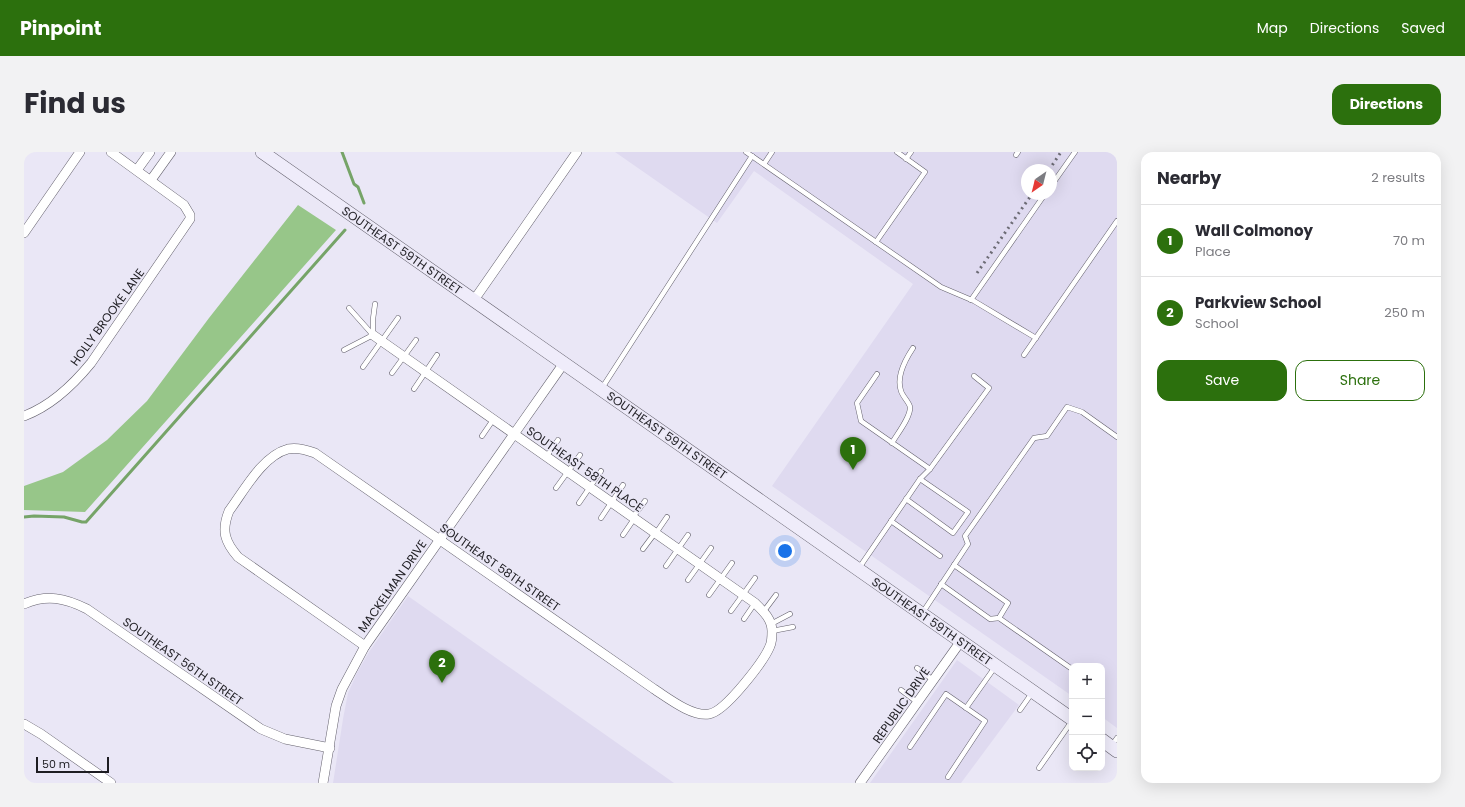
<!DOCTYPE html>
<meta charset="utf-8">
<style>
:root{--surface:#fff;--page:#f2f2f3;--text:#2b2b33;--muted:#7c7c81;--line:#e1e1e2;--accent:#2c700d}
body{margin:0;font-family:Poppins,sans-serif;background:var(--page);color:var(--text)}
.controls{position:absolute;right:12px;bottom:12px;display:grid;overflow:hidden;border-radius:8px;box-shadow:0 4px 16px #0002}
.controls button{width:36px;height:36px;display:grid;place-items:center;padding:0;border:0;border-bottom:1px solid var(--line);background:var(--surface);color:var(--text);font:20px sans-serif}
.compass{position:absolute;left:997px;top:12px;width:36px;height:36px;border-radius:50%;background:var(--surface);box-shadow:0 4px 16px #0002;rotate:215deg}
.scale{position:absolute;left:12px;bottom:10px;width:73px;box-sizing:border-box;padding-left:4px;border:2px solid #1e1d22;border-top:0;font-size:11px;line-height:14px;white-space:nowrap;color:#1e1d22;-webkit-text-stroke:3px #eae7f6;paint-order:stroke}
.you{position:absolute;left:761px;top:399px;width:14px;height:14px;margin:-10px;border:3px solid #fff;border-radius:50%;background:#1a73e8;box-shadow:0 0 0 6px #1a73e833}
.badge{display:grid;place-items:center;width:26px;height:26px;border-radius:50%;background:var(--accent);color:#fff;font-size:13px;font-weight:700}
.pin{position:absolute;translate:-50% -33px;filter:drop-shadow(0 1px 2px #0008)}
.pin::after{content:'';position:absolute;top:21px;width:14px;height:12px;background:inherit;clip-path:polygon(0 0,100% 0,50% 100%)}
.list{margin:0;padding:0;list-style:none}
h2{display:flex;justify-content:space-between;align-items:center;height:52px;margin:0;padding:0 16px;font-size:17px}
h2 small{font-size:13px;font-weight:400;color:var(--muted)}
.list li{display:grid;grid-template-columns:26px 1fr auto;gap:12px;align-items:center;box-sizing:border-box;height:72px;padding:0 16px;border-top:1px solid var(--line)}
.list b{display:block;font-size:15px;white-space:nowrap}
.list p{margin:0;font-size:13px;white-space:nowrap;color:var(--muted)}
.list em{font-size:13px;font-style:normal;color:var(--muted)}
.actions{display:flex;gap:8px;padding:12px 16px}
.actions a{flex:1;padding:9px 0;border:1px solid var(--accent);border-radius:12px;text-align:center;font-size:14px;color:var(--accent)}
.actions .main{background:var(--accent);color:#fff}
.icon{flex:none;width:22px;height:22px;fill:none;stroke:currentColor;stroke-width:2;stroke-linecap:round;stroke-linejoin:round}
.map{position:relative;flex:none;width:1093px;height:631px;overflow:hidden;border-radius:12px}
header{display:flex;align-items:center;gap:24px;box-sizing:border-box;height:56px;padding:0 20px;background:var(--accent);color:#fff}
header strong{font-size:19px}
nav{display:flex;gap:22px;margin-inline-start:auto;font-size:14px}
.intro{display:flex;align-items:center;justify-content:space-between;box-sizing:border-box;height:96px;padding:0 24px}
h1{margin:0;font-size:28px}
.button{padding:10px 18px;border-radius:12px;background:var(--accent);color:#fff;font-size:14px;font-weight:700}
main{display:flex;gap:24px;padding:0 24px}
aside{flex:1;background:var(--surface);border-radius:12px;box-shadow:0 4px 16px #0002}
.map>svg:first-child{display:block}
.built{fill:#dfdaf0;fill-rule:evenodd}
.green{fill:#97c689}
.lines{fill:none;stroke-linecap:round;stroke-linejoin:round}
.stream{stroke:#76a468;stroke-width:3}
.lane-casing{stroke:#64616d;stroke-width:5.5}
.street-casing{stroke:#64616d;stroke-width:10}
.secondary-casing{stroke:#64616d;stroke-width:14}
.lane{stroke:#fff;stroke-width:4.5}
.street{stroke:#fff;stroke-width:9}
.secondary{stroke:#efecfa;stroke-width:13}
.rail{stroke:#6d6c75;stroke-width:3;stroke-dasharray:2 4;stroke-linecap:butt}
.labels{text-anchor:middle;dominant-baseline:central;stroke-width:3;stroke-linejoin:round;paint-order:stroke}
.street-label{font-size:12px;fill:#1e1d22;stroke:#eae7f6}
</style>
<header>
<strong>Pinpoint</strong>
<nav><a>Map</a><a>Directions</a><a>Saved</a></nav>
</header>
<div class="intro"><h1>Find us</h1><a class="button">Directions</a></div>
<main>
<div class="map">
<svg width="1093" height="631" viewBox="0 0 1093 631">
<rect width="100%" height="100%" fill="#eae7f6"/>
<g class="built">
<path d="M591 0H1093V576L1078 565V514H1048V544L748 334 889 132 730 19 693 71ZM1003 18H1027V42H1003Z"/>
<path d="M384 444 650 631H309L319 567 324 541 333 521 345 500Z"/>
<path d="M933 508 995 553 937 631H846Z"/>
</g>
<path class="green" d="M274 53 312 78 61 360 0 358V334L39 320 83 288 123 249 185 166Z"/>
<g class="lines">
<g class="stream">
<path d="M318 0 330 32 334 35 340 51"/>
<path d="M0 365 10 364 40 365 58 370H62L321 78"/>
</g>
<g class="lane-casing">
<g id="lane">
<path d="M722 0 917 135 950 149 1012 186"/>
<path d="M992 3 994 0"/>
<path d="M882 7 887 0"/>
<path d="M740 12 748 0"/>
<path d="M1027 34 1051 0"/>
<path d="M852 90 901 20 873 0"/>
<path d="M947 148 1021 42"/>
<path d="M325 156 349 183"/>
<path d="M320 198 349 183V167L351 152"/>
<path d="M1000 203 1093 69"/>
<path d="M339 215 374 166"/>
<path d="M368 221 392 188"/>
<path d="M853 222 833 251 837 269 906 317"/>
<path d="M578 236 728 4"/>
<path d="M390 237 413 203"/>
<path d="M458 284 469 268"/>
<path d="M868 291C873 282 887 265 886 255 885 250 879 245 877 239 872 225 881 208 889 196"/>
<path d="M522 305 534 288"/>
<path d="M532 336 556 303"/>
<path d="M882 347 929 381 944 360 896 327"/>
<path d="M555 351 577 319"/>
<path d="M609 365 621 349"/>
<path d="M577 366 599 333"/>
<path d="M867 369 916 404"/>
<path d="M632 381 643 365"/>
<path d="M599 383 610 367"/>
<path d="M619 397 631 381"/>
<path d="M642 414 664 383"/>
<path d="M835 416 896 327 906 317 965 236 950 224"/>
<path d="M664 428 687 396"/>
<path d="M917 432 966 467 975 466 984 451 930 413"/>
<path d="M685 443 708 411"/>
<path d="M707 459 731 426"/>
<path d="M740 459 752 443"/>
<path d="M899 460 944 392 941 384 1010 286 1023 284 1043 255 1058 260 1093 285"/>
<path d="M975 466 1048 517"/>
<path d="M720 467 731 451"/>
<path d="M747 472 766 462"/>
<path d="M748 479 769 475"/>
<path d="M893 516 909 528"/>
<path d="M877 538 893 550"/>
<path d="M942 556 971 515"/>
<path d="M996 558 1008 541"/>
<path d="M1088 593 1093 586"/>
<path d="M886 595 922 542 961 569 924 625"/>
<path d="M1015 616 1048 569"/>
</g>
</g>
<g class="street-casing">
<g id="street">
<path d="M113 18 126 0"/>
<path d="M127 28 147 0"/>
<path d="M0 81 56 0"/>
<path d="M450 148 553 0"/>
<path d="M0 264C27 254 49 233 67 211L166 67V63L160 53 87 0"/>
<path d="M0 452C23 442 41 446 63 457L237 577 261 587 306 596"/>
<path d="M341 494 214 405C201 390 197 379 205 359 220 339 238 304 264 297 273 295 283 298 291 301L630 537C644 546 668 565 685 562 701 560 740 509 746 494 748 490 748 484 748 479 748 467 739 459 731 451L349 183"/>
<path d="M0 572 17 582 87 631"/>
<path d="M299 631 312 554 318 537 341 494 540 211"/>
<path d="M836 631 937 489"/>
</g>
</g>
<g class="secondary-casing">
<g id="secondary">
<path d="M238 0 1048 567"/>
<path d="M1078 588 1093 599"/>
</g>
</g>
<use href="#lane" class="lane"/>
<use href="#street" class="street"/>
<use href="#secondary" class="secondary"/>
<g class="rail">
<path d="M1025 18 1037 0"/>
<path d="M953 121 1008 42"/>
</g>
</g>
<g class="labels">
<g class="street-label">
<text transform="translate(378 98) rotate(35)">SOUTHEAST 59TH STREET</text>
<text transform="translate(83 165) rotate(-54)">HOLLY BROOKE LANE</text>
<text transform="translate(643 283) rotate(35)">SOUTHEAST 59TH STREET</text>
<text transform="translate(561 317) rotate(35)">SOUTHEAST 58TH PLACE</text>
<text transform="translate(476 415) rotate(35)">SOUTHEAST 58TH STREET</text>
<text transform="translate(368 434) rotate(-55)">MACKELMAN DRIVE</text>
<text transform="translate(908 469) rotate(35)">SOUTHEAST 59TH STREET</text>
<text transform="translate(159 509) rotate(35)">SOUTHEAST 56TH STREET</text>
<text transform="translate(877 553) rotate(-55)">REPUBLIC DRIVE</text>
</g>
</g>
</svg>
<div class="controls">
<button>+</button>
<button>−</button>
<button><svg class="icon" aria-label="locate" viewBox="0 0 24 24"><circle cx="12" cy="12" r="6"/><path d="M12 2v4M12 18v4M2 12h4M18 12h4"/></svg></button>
</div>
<svg class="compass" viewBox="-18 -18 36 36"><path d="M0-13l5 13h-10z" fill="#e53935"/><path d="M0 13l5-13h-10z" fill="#7c7c81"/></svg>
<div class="scale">50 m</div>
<div class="you"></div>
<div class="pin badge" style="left:829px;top:318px">1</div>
<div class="pin badge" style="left:418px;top:531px">2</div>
</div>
<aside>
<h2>Nearby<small>2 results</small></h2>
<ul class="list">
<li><span class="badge">1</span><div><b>Wall Colmonoy</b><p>Place</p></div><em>70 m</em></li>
<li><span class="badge">2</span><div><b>Parkview School</b><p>School</p></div><em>250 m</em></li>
</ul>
<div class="actions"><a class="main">Save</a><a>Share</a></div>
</aside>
</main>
